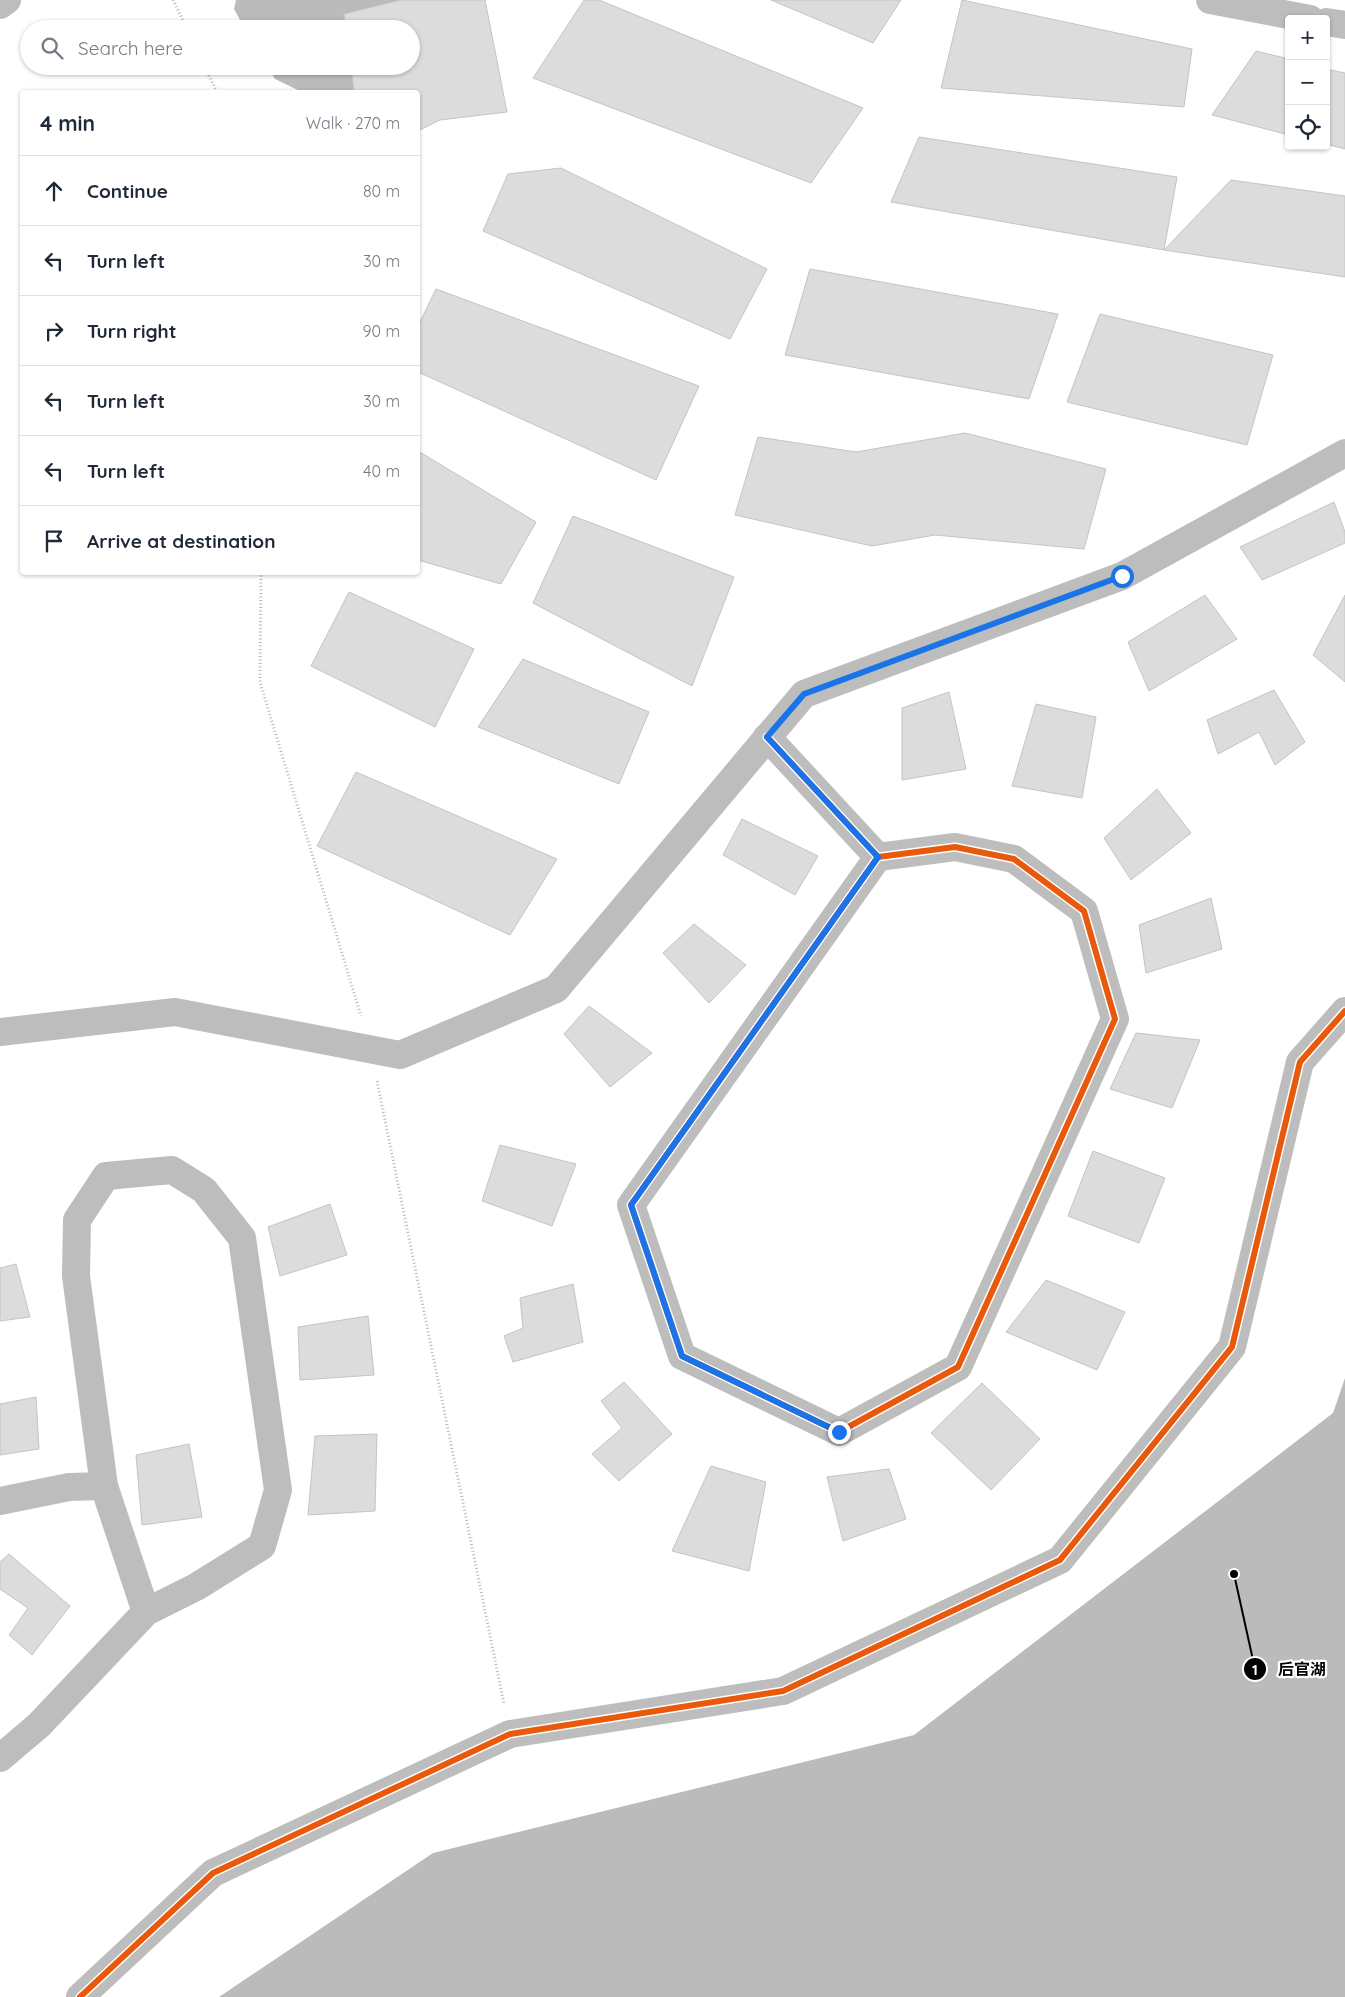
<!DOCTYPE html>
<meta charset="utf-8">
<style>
:root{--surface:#fff;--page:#f2f2f3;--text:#1f2937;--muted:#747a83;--line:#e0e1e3}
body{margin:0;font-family:Quicksand,"Noto Sans SC",sans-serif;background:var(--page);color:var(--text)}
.controls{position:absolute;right:15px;top:15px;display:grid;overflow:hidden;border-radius:5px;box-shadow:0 1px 4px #0004}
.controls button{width:45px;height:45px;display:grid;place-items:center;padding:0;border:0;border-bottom:1px solid var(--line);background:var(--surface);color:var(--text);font:25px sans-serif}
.stop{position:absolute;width:15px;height:15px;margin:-11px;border:4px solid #1a73e8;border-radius:50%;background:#fff}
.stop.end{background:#1a73e8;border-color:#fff;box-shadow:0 1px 5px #0008}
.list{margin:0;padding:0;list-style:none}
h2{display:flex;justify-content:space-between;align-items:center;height:65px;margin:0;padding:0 20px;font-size:21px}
h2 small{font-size:16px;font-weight:400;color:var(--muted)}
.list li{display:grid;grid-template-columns:32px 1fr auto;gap:15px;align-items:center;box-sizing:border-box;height:70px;padding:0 20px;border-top:1px solid var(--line)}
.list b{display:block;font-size:19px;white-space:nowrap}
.list em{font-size:16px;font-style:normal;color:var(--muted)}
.icon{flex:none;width:28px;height:28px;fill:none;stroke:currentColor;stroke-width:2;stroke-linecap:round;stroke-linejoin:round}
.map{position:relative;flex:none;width:1345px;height:1997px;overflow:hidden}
.search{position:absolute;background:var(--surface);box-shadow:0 1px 4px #0004;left:20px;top:20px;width:400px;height:55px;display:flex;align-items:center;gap:12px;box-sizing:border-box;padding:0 18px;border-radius:28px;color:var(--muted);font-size:19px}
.panel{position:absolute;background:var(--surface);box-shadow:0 1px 4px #0004;left:20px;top:90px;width:400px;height:485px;border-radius:5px}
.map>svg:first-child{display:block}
.water{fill:#bbb}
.building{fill:#dcdcdc;stroke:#c4c4c4}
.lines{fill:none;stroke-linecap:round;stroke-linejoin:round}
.path{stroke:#b8b8b8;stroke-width:3;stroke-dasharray:1 2.5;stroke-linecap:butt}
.street{stroke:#bdbdbd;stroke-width:28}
.cycleway-casing{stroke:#fff;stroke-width:9}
.cycleway{stroke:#e8590c;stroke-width:6}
.route{stroke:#1a73e8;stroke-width:6}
.leader{fill:none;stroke:#000;stroke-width:2}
.callout-dot{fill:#000;stroke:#fff;stroke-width:2}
.mark-label{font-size:15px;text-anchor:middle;font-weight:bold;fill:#fff}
.callout-label{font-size:16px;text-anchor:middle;font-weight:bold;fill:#000;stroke:#fff;stroke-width:4.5;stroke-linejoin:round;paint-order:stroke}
</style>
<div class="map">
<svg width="1345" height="1997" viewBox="0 0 1345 1997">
<rect width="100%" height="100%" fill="#fff"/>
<g class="water">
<path d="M236 0H401L346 29H245L234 9Z"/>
<path d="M267 66H351L354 92H302L275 79Z"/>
<path d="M1345 1378V1997H219L433 1853 914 1735 1333 1413Z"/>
</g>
<g class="building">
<path d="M401 0H485L507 112 440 120 418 131V92H354L351 66H411V29H346L344 14Z"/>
<path d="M584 0H599L863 108 811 183 533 78Z"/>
<path d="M771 0H901L873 43Z"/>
<path d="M962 0 1192 49 1184 107 941 88Z"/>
<path d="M1256 51 1289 59V135L1212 115Z"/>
<path d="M1326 69 1345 73V149L1326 144Z"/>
<path d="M919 137 1177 177 1164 250 891 202Z"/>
<path d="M561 168 767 269 730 339 483 231 508 174Z"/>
<path d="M1231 180 1345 196V277L1164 250Z"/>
<path d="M810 269 1058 314 1029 399 785 355Z"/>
<path d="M436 289 699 386 656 480 418 372V326Z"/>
<path d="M1100 314 1273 355 1247 445 1067 402Z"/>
<path d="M965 433 1106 469 1084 549 935 535 872 546 735 515 758 437 856 452Z"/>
<path d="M418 451 536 522 501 584 418 560Z"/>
<path d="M1334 502 1345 532V543L1262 580 1240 547Z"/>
<path d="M573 516 734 577 692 686 533 603Z"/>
<path d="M349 592 474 649 435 727 311 666Z"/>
<path d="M1205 595 1237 639 1149 691 1128 642Z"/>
<path d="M1345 595V682L1313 655Z"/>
<path d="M523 659 649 712 619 784 478 727Z"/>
<path d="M1274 690 1305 742 1275 765 1259 732 1218 754 1207 720Z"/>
<path d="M949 692 966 769 902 780V708Z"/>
<path d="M1036 704 1096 717 1082 798 1012 786Z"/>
<path d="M356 772 557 859 510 935 317 846Z"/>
<path d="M1157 789 1191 833 1131 880 1104 838Z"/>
<path d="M742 819 818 856 795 895 723 855Z"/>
<path d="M1211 898 1222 949 1146 973 1139 925Z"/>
<path d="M694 924 746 965 709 1003 663 953Z"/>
<path d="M589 1006 652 1053 610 1087 564 1034Z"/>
<path d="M1136 1033 1200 1040 1172 1108 1110 1089Z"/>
<path d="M500 1145 576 1164 552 1226 482 1201Z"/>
<path d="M1093 1151 1165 1178 1139 1243 1068 1216Z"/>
<path d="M330 1204 347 1255 280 1276 268 1227Z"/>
<path d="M16 1264 30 1317 0 1321V1268Z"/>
<path d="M1046 1280 1125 1312 1097 1370 1006 1332Z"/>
<path d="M573 1284 583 1342 513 1362 504 1336 523 1328 520 1298Z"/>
<path d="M368 1316 374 1375 300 1380 298 1327Z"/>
<path d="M624 1382 672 1434 619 1481 592 1454 622 1428 601 1401Z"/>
<path d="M982 1383 1040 1439 991 1490 931 1433Z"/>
<path d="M36 1397 39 1449 0 1455V1404Z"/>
<path d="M377 1434 375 1511 308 1515 315 1436Z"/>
<path d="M189 1444 202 1517 142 1525 136 1455Z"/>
<path d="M711 1466 766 1482 749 1571 672 1551Z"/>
<path d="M889 1469 906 1519 843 1541 827 1477Z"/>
<path d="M9 1554 70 1606 32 1655 9 1635 28 1608 0 1589V1562Z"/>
</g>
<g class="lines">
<g class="path">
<path d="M173 0 187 29"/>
<path d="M204 66 217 92"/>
<path d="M261 572 260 682 361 1016"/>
<path d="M377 1081 504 1704"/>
</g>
<g class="street">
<path d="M1210 0 1310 19"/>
<path d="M0 5 7 0"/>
<path d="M1326 22 1345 25"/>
<path d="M767 737 878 857 955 847 1014 859 1084 911 1115 1019 958 1367 839 1432 682 1356 631 1205 878 857"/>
<path d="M0 1032 175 1012 400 1055 556 989 804 694 1122 576 1345 453"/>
<path d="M0 1501 69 1487 104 1486"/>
<path d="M0 1758 39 1725 146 1612 196 1587 262 1546 278 1490 242 1238 204 1190 172 1170 106 1176 77 1220 76 1276 104 1486 146 1612"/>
<path d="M80 1997 213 1873 510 1734 783 1691 1060 1560 1232 1347 1300 1062 1345 1011"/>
</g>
<g class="cycleway-casing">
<g id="cycleway">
<path d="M767 737 878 857 955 847 1014 859 1084 911 1115 1019 958 1367 839 1432 682 1356 631 1205 878 857"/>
<path d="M80 1997 213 1873 510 1734 783 1691 1060 1560 1232 1347 1300 1062 1345 1011"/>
</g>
</g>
<use href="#cycleway" class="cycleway"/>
</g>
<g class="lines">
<path class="route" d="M839 1432 682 1356 631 1205 878 857 767 737 804 694 1122 576"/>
</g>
<path class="leader" d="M1234 1574L1255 1669"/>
<g class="callout-dot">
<circle cx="1234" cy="1574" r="5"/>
<circle cx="1255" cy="1669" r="12"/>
</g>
<g class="mark-label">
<text x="1255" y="1675">1</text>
</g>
<g class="callout-label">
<text x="1302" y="1675">后官湖</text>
</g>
</svg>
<div class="controls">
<button>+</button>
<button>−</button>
<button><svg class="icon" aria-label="locate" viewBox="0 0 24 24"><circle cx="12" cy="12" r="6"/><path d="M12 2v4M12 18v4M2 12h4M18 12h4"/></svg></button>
</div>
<div class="stop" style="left:1122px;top:576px"></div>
<div class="stop end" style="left:839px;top:1432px"></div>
<div class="search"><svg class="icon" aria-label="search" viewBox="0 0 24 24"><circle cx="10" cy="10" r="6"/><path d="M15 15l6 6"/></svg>Search here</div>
<section class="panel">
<h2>4 min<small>Walk · 270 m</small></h2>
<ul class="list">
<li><svg class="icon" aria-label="ahead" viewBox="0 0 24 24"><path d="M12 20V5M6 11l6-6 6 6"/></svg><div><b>Continue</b></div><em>80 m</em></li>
<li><svg class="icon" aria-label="left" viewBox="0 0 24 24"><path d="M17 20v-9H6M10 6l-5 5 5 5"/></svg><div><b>Turn left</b></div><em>30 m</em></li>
<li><svg class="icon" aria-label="right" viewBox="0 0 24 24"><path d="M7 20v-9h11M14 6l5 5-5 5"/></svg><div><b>Turn right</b></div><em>90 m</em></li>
<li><svg class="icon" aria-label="left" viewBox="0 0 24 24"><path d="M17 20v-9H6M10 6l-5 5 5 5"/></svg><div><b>Turn left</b></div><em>30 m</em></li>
<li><svg class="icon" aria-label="left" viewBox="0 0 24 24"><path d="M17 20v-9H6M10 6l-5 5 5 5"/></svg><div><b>Turn left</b></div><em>40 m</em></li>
<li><svg class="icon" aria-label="arrive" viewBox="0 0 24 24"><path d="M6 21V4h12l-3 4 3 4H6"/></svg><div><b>Arrive at destination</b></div></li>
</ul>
</section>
</div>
